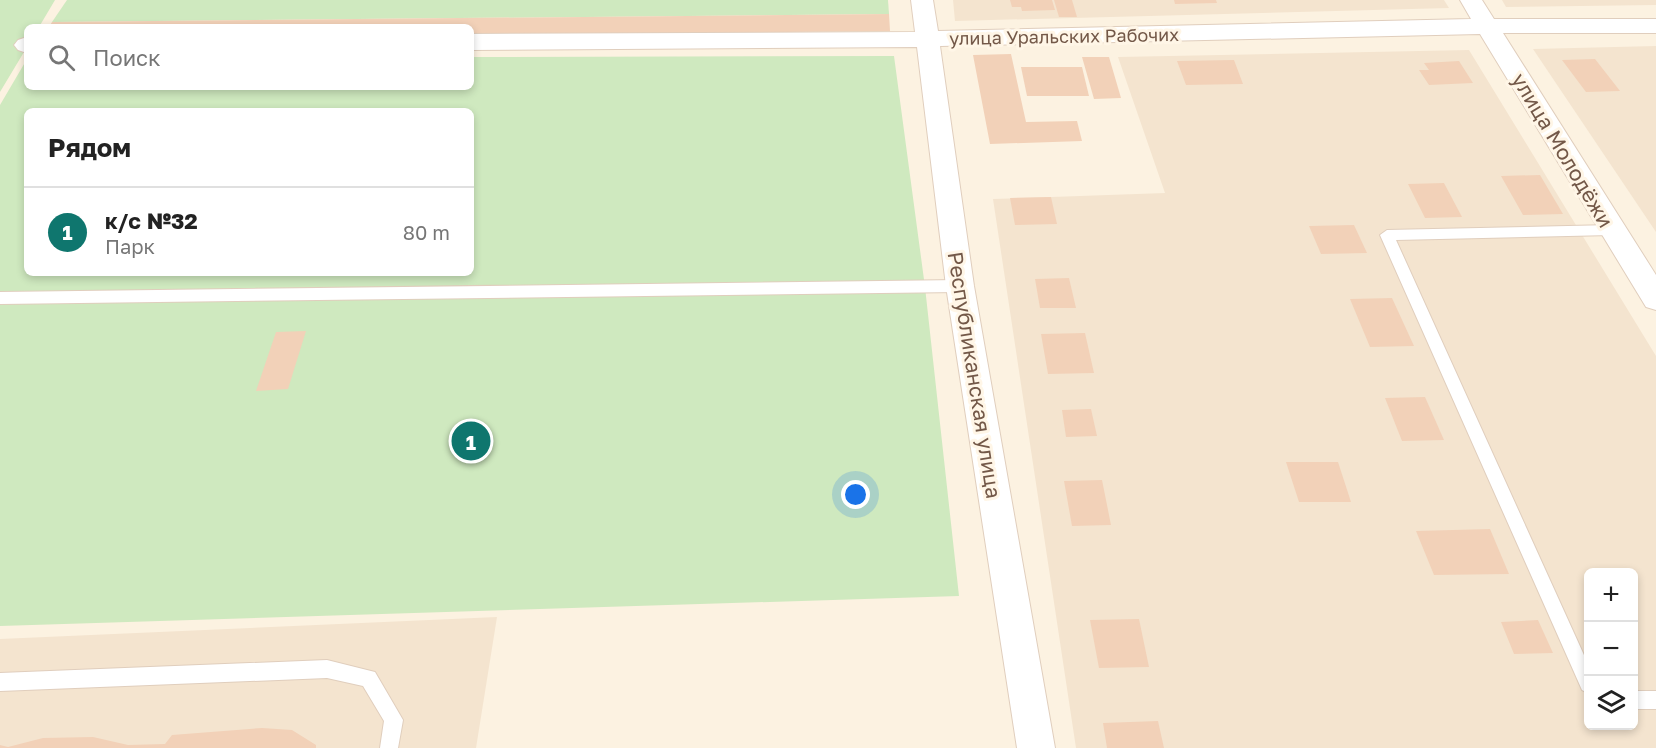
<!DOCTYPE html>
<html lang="ru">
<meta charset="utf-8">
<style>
:root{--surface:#fff;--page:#f6f6f6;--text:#222;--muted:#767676;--line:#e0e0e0;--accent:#0f766e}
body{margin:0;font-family:"Golos Text",sans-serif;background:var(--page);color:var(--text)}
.controls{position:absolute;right:18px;bottom:18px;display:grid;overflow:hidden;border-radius:9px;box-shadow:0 3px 9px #0003}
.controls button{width:54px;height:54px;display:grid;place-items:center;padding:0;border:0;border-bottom:2px solid var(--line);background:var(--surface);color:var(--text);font:30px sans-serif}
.you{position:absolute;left:856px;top:495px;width:21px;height:21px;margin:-15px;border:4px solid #fff;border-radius:50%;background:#1a73e8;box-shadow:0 0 0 9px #1a73e833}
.badge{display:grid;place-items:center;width:39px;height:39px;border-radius:50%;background:var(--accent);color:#fff;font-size:20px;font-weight:700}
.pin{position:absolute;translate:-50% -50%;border:3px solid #fff;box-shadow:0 2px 6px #0006}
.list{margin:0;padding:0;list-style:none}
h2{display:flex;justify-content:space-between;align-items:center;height:78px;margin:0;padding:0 24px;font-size:26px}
h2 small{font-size:20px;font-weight:400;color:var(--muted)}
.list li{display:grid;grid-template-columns:39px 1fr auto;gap:18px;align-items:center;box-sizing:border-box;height:90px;padding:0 24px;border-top:2px solid var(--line)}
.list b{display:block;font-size:22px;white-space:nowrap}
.list p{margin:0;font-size:20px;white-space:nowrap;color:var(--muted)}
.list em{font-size:20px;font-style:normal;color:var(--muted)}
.icon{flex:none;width:33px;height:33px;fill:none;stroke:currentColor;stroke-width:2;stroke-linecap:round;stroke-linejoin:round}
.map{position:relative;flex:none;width:1656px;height:748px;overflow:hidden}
.search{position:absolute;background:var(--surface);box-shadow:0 3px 9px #0003;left:24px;top:24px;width:450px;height:66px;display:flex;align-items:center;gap:15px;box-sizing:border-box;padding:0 21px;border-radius:9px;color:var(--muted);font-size:22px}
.panel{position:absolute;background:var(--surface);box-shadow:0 3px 9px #0003;left:24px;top:108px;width:450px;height:168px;border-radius:9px}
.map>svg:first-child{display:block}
.residential{fill:#f4e4cf;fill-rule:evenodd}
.green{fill:#cfe9bf;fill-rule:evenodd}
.building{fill:#f2d1b8}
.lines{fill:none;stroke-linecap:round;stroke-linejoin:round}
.service-casing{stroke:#e0cebd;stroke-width:2}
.minor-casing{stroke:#e0cebd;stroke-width:2}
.service{fill:#fff;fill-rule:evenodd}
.minor{fill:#fff;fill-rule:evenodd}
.labels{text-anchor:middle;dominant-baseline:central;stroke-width:6;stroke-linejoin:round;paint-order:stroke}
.far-street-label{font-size:18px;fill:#735848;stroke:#fff6e7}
.street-label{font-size:21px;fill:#735848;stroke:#fff6e7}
</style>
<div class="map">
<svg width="1656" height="748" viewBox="0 0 1656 748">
<rect width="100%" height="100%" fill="#fcf2e1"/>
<g class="residential">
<path d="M953 0H1444L1449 8 955 21Z"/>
<path d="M1502 0H1656V5L1506 7Z"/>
<path d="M1656 46V232L1533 49Z"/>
<path d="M1469 50 1656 356V748H1076L993 199 1165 193 1118 57ZM1588 572H1634V726H1588Z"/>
<path d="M497 617 476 748H0V639Z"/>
</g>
<g class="green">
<path d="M0 0H55L39 27H27V47L0 92Z"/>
<path d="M67 0H888L889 14 52 22Z"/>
<path d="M894 56 925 287 959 596 0 626V105L27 59V87H471V57ZM27 111H471V273H27Z"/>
</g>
<g class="building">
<path d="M1010 0H1052L1055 10 1022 11 1021 7H1012Z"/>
<path d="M1054 0H1072L1077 17H1059Z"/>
<path d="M1174 0H1216L1217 3 1175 4Z"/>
<path d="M889 14 890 31 471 35V27H49L52 22Z"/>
<path d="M1011 54 1026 122 1077 121 1082 141 990 144 973 55Z"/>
<path d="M1082 57H1109L1121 98 1094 99Z"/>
<path d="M1595 59 1620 91 1586 92 1562 60Z"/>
<path d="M1234 60 1243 84 1186 85 1177 61Z"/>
<path d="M1459 61 1473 83 1429 85 1419 70H1429L1424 63Z"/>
<path d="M1021 67H1082L1089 96H1027Z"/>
<path d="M1540 175 1563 214 1523 215 1501 176Z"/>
<path d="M1444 183 1462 217 1425 218 1408 184Z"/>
<path d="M1051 197 1057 224 1015 225 1010 198Z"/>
<path d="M1354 225 1367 253 1321 254 1309 226Z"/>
<path d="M1069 278 1076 308H1040L1035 279Z"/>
<path d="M1392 298 1414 346 1370 347 1350 299Z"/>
<path d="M306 331 288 389 256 391 276 332Z"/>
<path d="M1085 333 1094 373 1048 374 1041 334Z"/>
<path d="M1425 397 1444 440 1402 441 1385 398Z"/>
<path d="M1091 409 1097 436 1066 437 1062 410Z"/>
<path d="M1286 462H1338L1351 502H1299Z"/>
<path d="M1102 480 1111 525 1072 526 1064 481Z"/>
<path d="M1490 529 1509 574 1434 575 1416 531Z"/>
<path d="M1139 619 1149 667 1099 668 1090 620Z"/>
<path d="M1538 620 1553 653 1514 654 1501 622Z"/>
<path d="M1158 721 1164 748H1107L1103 723Z"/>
<path d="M262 728 292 730 316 745V748H0V745L8 747 43 738 93 737 128 745 165 744 172 735Z"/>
</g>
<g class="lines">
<g class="service-casing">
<g id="service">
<path d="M1612 225 1619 230 1612 235 1396 240 1588 664V693L1582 690 1380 235 1387 230Z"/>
<path d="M960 280 965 282 967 286 965 290 960 292 0 304V292Z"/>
<path d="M327 660 375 672 403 720 398 748H380L384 721 363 686 327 678 0 691V673Z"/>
<rect x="1634" y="691" width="22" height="18"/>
</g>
</g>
<g class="minor-casing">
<g id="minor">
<path d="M911 0H933L938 31 1471 19 1460 0H1482L1494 19H1656V33H1503L1656 275V310L1646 307 1480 34 940 46 974 286 1055 748H1017L946 286 917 47 471 50V34L915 32Z"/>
<path d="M27 37V53L18 50 14 45 18 40Z"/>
</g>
</g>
<use href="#service" class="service"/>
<use href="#minor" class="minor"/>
</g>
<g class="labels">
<g class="far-street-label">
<text transform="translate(1064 36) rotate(-1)">улица Уральских Рабочих</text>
</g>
<g class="street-label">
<text transform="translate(1563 150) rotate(59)">улица Молодёжи</text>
<text transform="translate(975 375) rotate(81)">Республиканская улица</text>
</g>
</g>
</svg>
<div class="controls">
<button>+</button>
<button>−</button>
<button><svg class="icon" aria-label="layers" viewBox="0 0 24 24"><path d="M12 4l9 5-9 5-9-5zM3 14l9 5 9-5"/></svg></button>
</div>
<div class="you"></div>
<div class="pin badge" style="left:471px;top:441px">1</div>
<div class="search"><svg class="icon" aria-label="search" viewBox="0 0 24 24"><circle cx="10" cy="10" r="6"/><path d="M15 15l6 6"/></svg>Поиск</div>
<section class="panel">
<h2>Рядом<small></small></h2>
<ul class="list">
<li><span class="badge">1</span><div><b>к/с №32</b><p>Парк</p></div><em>80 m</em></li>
</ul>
</section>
</div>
